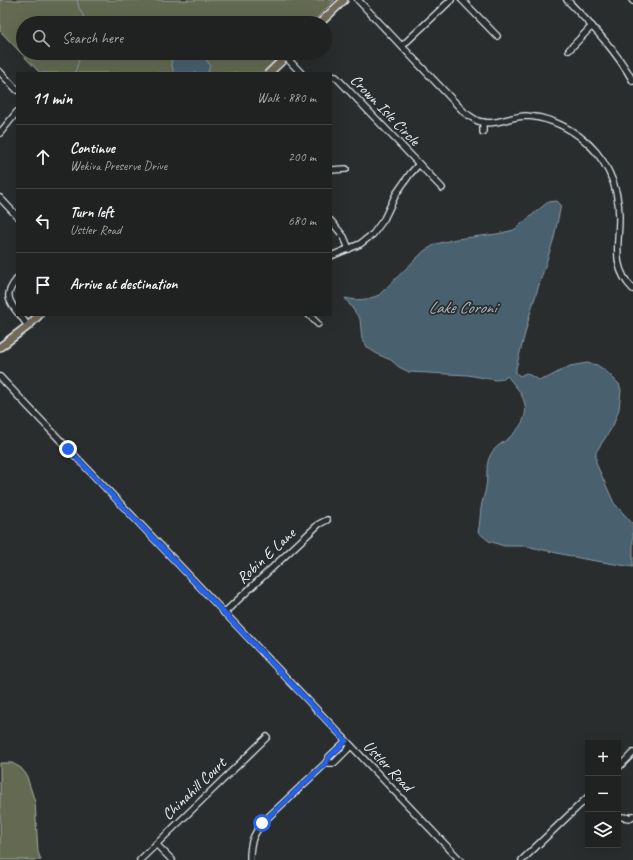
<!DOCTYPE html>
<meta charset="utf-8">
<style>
:root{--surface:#202222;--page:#2d2f2f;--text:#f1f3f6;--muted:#a2a4a5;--line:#3d3f40}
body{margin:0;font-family:Caveat,sans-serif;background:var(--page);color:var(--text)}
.controls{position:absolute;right:12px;bottom:12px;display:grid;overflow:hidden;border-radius:0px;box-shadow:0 4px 16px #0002}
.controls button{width:36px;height:36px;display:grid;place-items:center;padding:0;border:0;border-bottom:1px solid var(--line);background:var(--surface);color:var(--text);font:20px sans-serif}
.stop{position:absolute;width:12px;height:12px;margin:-9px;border:3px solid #2563eb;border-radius:50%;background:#fff}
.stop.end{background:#2563eb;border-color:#fff;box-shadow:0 1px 4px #0008}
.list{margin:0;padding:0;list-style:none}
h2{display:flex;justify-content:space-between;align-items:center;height:52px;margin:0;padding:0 16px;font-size:17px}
h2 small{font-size:13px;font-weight:400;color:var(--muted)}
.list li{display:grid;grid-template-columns:26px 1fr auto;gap:12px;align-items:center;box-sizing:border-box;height:64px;padding:0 16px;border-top:1px solid var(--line)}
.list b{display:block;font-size:15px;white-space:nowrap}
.list p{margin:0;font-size:13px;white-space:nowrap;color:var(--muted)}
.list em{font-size:13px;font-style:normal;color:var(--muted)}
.icon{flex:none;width:22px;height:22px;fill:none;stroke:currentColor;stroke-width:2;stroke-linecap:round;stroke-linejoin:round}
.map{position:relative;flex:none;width:633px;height:860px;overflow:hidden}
.search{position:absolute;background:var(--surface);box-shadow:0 4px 16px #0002;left:16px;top:16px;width:316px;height:44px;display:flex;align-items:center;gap:10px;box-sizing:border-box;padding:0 14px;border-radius:22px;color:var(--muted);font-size:15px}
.panel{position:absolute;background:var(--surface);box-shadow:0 4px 16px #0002;left:16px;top:72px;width:316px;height:244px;border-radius:0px}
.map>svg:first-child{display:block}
.green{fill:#646b51;stroke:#a6aea4}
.water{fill:#4a606e;stroke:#899aa5}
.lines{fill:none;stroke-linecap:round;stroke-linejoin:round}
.stream{stroke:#899aa5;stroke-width:1}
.minor-casing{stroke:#e8f1f8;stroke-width:8}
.major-casing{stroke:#e8f1f8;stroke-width:10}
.minor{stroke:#2a2d2e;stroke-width:5.5}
.major{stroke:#736b5a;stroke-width:7}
.route{stroke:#2563eb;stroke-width:5}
.labels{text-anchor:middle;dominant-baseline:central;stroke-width:3.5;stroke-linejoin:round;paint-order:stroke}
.street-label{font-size:16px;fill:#e8f1f8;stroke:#2a2d2e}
.water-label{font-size:17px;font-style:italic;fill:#a9b7c1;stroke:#2a2d2e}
</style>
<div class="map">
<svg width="633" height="860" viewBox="0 0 633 860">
<rect width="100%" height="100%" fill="#2a2d2e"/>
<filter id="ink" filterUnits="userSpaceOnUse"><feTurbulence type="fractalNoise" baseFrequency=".025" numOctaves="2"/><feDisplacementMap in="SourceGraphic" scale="8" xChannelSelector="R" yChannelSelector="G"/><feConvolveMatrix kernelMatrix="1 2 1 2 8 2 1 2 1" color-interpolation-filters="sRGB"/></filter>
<g filter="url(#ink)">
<g class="green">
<path d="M0 0H335L312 23H23V53H282L262 73H40L0 31Z"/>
<path d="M0 763H12L21 768 26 774 35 802 38 852 41 860H0Z"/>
</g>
<g class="water">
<path d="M176 53H204L205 58 210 65 208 73H174L171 62Z"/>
<path d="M557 201 561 205 554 238 531 310 516 368V373L520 376 526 373 539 380 547 378 570 366 587 363 597 365 606 371 619 384 621 390 619 409 613 426 596 452V463L614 503 633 524V567L584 559 526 546H504L489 541 478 532C480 524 480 516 481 508 482 501 485 494 486 487 488 476 485 463 491 454 495 446 505 442 511 436 528 421 530 406 517 388 513 384 511 380 507 376L504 379 496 380 468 375 409 372 399 367 391 360 379 355 368 348 362 339 360 319 345 298C358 301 367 300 379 295L424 251 436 244 456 239 497 234 514 230 548 202Z"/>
</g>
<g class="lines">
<g class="stream">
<path d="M77 0 79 8 87 23"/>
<path d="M75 73 81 53"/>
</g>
<g class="minor-casing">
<g id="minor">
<path d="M358 0 465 113C469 115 473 119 478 121 494 127 510 116 526 116 545 117 564 125 579 136 605 155 619 185 619 217 619 246 611 267 633 289"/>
<path d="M462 0 497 36"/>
<path d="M567 0C593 27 615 49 633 81"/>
<path d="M632 0 633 1"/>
<path d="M402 46 451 0"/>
<path d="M569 50 592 26"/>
<path d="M286 57 301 73"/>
<path d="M0 72 17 90"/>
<path d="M331 76 336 77 442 188"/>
<path d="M483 132V122"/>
<path d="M0 133 17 112"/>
<path d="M331 170 346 169"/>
<path d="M0 198 17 216"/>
<path d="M331 221 344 237 349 249"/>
<path d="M331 256 360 244 373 234 384 219 396 194 410 174 419 164"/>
<path d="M17 279C6 293 6 297 17 312"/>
<path d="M20 315 28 326"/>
<path d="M309 315 318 324"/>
<path d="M0 377 460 860"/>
<path d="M224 613 319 524 327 520"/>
<path d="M326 763H334L351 746"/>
<path d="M618 768 633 753"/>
<path d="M622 817 630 818 633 816"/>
<path d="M156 844 172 860"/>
<path d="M140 860 267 737"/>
<path d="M250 860C250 843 252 837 262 823L326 763 329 757 346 741"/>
<path d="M522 860 588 797"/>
</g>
</g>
<g class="major-casing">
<g id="major">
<path d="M320 23 344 0"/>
<path d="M269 73 290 53"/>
<path d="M0 347 28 326 39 315"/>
</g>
</g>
<use href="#minor" class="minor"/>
<use href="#major" class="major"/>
</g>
</g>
<g class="lines" filter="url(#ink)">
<path class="route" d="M68 449 346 741 329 757 326 763 262 823"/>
</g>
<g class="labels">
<g class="street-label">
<text transform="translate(385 110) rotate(46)">Crown Isle Circle</text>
<text transform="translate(266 556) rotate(-43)">Robin E Lane</text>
<text transform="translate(388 766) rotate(46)">Ustler Road</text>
<text transform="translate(194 789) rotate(-44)">Chinahill Court</text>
</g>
<g class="water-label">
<text x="462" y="307">Lake Coroni</text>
</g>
</g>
</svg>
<div class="controls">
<button>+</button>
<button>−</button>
<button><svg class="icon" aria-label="layers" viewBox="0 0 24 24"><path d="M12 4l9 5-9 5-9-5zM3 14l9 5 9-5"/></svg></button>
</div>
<div class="stop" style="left:262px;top:823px"></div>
<div class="stop end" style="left:68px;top:449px"></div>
<div class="search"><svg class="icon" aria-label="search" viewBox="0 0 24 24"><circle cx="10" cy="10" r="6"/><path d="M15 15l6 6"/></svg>Search here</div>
<section class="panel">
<h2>11 min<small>Walk · 880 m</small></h2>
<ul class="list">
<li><svg class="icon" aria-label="ahead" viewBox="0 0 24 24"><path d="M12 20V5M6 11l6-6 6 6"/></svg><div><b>Continue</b><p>Wekiva Preserve Drive</p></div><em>200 m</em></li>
<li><svg class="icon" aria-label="left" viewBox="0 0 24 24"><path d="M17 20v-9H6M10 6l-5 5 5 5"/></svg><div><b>Turn left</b><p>Ustler Road</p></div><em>680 m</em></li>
<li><svg class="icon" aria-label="arrive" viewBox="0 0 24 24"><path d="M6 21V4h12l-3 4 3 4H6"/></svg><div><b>Arrive at destination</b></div></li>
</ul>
</section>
</div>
